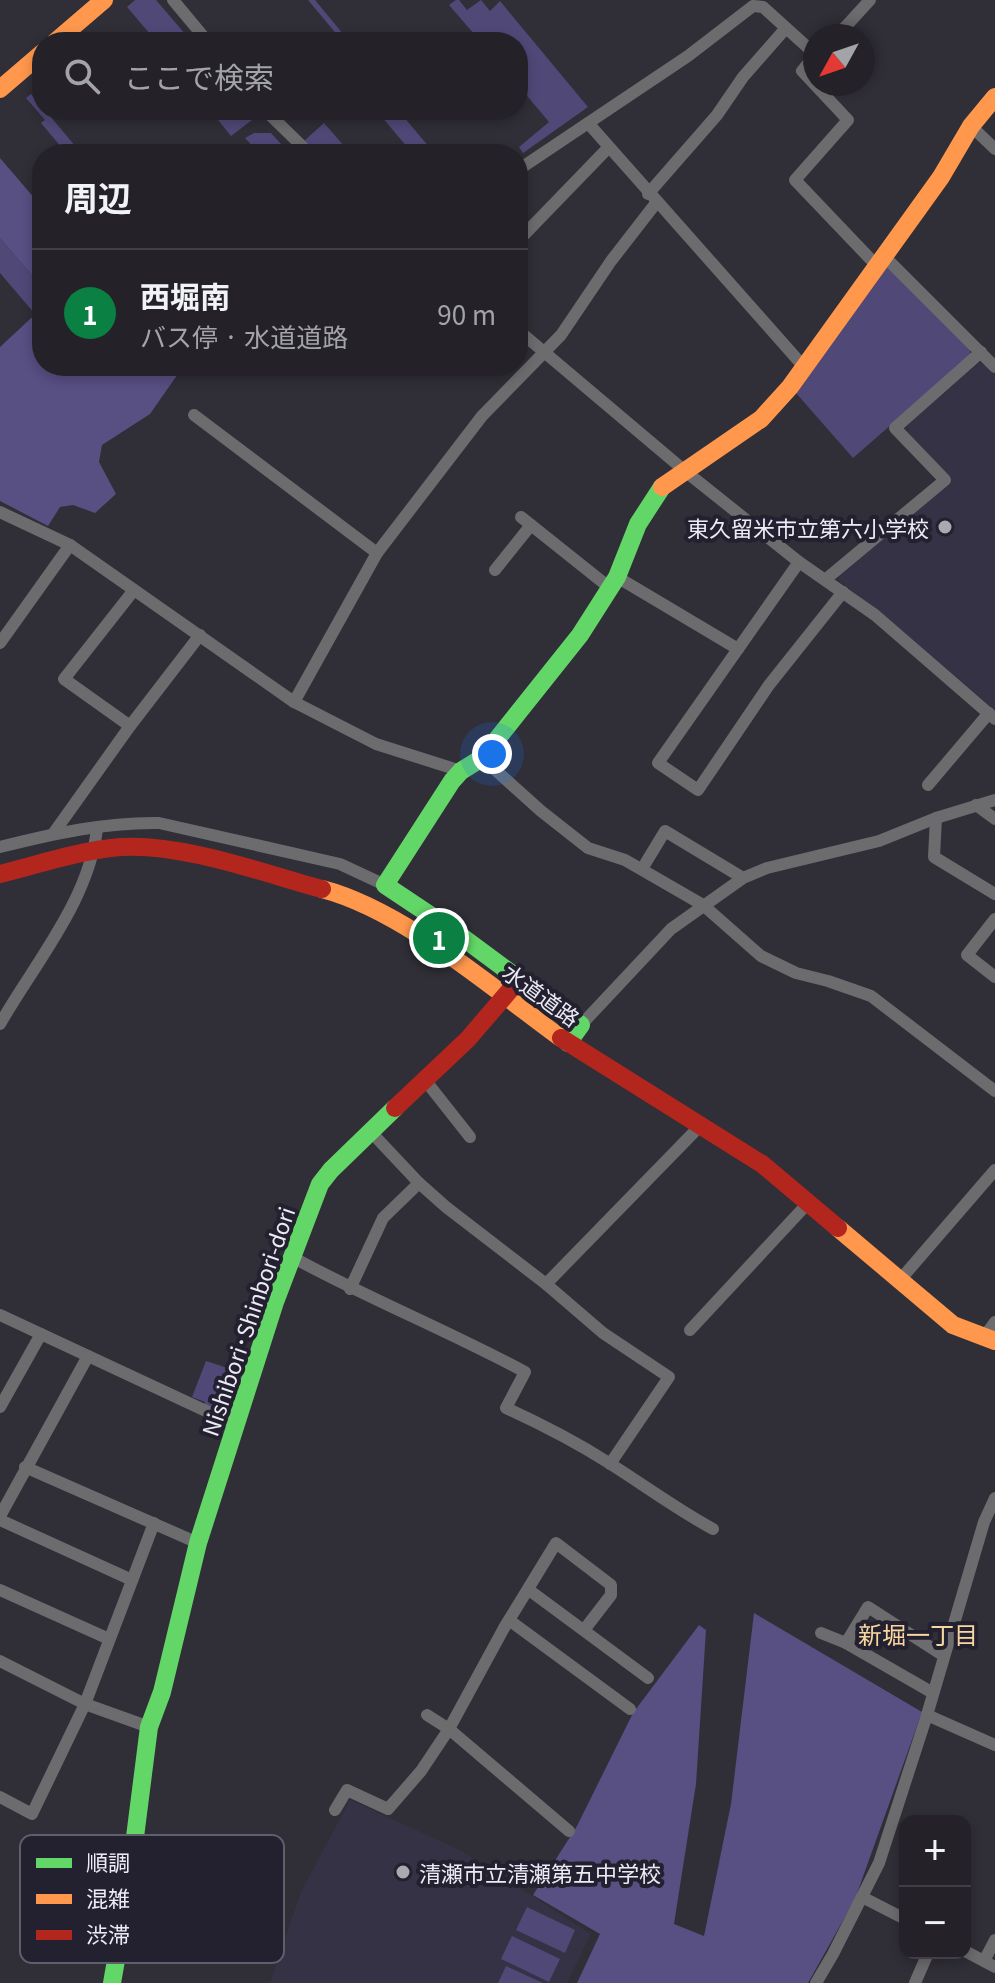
<!DOCTYPE html>
<html lang="ja">
<meta charset="utf-8">
<style>
:root{--surface:#242228;--page:#302f34;--text:#f1f3f6;--muted:#a3a4a8;--line:#413f45;--accent:#0b8043}
body{margin:0;font-family:Georgia,"Noto Sans JP",serif;background:var(--page);color:var(--text)}
.controls{position:absolute;right:24px;bottom:24px;display:grid;overflow:hidden;border-radius:16px;box-shadow:0 4px 12px #0003}
.controls button{width:72px;height:72px;display:grid;place-items:center;padding:0;border:0;border-bottom:2px solid var(--line);background:var(--surface);color:var(--text);font:40px sans-serif}
.compass{position:absolute;left:803px;top:24px;width:72px;height:72px;border-radius:50%;background:var(--surface);box-shadow:0 4px 12px #0003;rotate:230deg}
.you{position:absolute;left:492px;top:754px;width:28px;height:28px;margin:-20px;border:6px solid #fff;border-radius:50%;background:#1a73e8;box-shadow:0 0 0 12px #1a73e833}
.badge{display:grid;place-items:center;width:52px;height:52px;border-radius:50%;background:var(--accent);color:#fff;font-size:26px;font-weight:700}
.pin{position:absolute;translate:-50% -50%;border:4px solid #fff;box-shadow:0 2px 8px #0006}
.list{margin:0;padding:0;list-style:none}
h2{display:flex;justify-content:space-between;align-items:center;height:104px;margin:0;padding:0 32px;font-size:34px}
h2 small{font-size:26px;font-weight:400;color:var(--muted)}
.list li{display:grid;grid-template-columns:52px 1fr auto;gap:24px;align-items:center;box-sizing:border-box;height:128px;padding:0 32px;border-top:2px solid var(--line)}
.list b{display:block;font-size:30px;white-space:nowrap}
.list p{margin:0;font-size:26px;white-space:nowrap;color:var(--muted)}
.list em{font-size:26px;font-style:normal;color:var(--muted)}
.icon{flex:none;width:44px;height:44px;fill:none;stroke:currentColor;stroke-width:2;stroke-linecap:round;stroke-linejoin:round}
.map{position:relative;flex:none;width:995px;height:1983px;overflow:hidden}
.search{position:absolute;background:var(--surface);box-shadow:0 4px 12px #0003;left:32px;top:32px;width:496px;height:88px;display:flex;align-items:center;gap:20px;box-sizing:border-box;padding:0 28px;border-radius:32px;color:var(--muted);font-size:30px}
.panel{position:absolute;background:var(--surface);box-shadow:0 4px 12px #0003;left:32px;top:144px;width:496px;height:232px;border-radius:32px}
.map>svg:first-child{display:block}
.built{fill:#353246}
.green{fill:#504877}
.forest{fill:#584f83}
.lines{fill:none;stroke-linecap:round;stroke-linejoin:round}
.street{stroke:#6c6c6f;stroke-width:12}
.fast{stroke:#63d668;stroke-width:18}
.slow{stroke:#ff974d;stroke-width:18}
.jam{stroke:#b3261e;stroke-width:18}
.poi-dot{fill:#aaa9b2;stroke:#232130;stroke-width:3}
.labels{text-anchor:middle;dominant-baseline:central;stroke-width:8;stroke-linejoin:round;paint-order:stroke}
.poi-label{font-size:22px;fill:#ecebf5;stroke:#232130;text-anchor:end}
.street-label{font-size:22px;fill:#ecebf5;stroke:#232130}
.neighbourhood-label{font-size:24px;fill:#f9d6a0;stroke:#232130}
.key{fill:#232130;stroke:#5f5e6b;stroke-width:2}
.key-label{font-size:22px;fill:#ecebf5}
</style>
<div class="map">
<svg width="995" height="1983" viewBox="0 0 995 1983">
<rect width="100%" height="100%" fill="#302e36"/>
<g class="built">
<path d="M979 363 986 364 995 374V710L867 602 839 581 838 574 952 481 908 433 907 425Z"/>
<path d="M350 1800 462 1851 591 1934 567 1983H270L301 1892Z"/>
</g>
<g class="green">
<path d="M135 0H156L192 42H152L148 38 150 34 127 7Z"/>
<path d="M308 0H315L343 34 339 37Z"/>
<path d="M456 0H459L467 10 481 0 490 11 500 1 588 107 523 153 519 147 549 122 518 85V42H481L449 5Z"/>
<path d="M31 94 42 110H45L81 153 92 147 98 154H67L41 123 45 120 26 98Z"/>
<path d="M210 110H249L252 120 231 136Z"/>
<path d="M376 110H398L435 154H413Z"/>
<path d="M324 123 351 154H320L304 141Z"/>
<path d="M254 133H271L290 154H253L255 149 245 138Z"/>
<path d="M0 238 42 287V308L35 314 0 273Z"/>
<path d="M888 267 969 348 971 355 853 458 796 393 884 269Z"/>
<path d="M206 1361 243 1373 233 1412 224 1415 204 1406 205 1402 192 1397Z"/>
<path d="M527 1907 575 1930 565 1953 516 1930Z"/>
<path d="M512 1936 560 1959 549 1982 501 1959Z"/>
<path d="M506 1966 543 1983H498Z"/>
</g>
<g class="forest">
<path d="M0 158 42 207V287L0 238Z"/>
<path d="M42 308V366H176L180 371 150 414 102 445 99 462 116 494 95 513 73 505 60 507 48 526 0 501V347Z"/>
<path d="M754 1613 922 1712 855 1899 808 1983H577L600 1934 533 1895 577 1826 633 1713 699 1625 706 1630 696 1784 674 1924 704 1936 731 1804Z"/>
</g>
<g class="lines">
<g class="street">
<path d="M173 0 208 42"/>
<path d="M837 36 870 0"/>
<path d="M815 55 802 71 848 120 795 180 877 266"/>
<path d="M265 110 310 154"/>
<path d="M588 123 804 367"/>
<path d="M971 126 995 149"/>
<path d="M518 170 688 56 753 6 763 7 815 54"/>
<path d="M648 194 717 115 743 77 786 28"/>
<path d="M518 241 608 148"/>
<path d="M885 257 995 367"/>
<path d="M518 330 685 471 799 562 875 615 995 719"/>
<path d="M194 415 377 553"/>
<path d="M0 512 70 545 294 702 376 744 461 771"/>
<path d="M521 517 610 588"/>
<path d="M799 562 658 763 698 790 769 685 843 592"/>
<path d="M495 570 531 525"/>
<path d="M617 577 738 649"/>
<path d="M826 579 945 480 895 428 981 352"/>
<path d="M0 643 70 545"/>
<path d="M294 702 377 553 482 416 561 335 611 261 656 203"/>
<path d="M130 726 64 679 134 590"/>
<path d="M482 758 541 811 588 848 625 860 703 905 761 956 796 973 828 981 871 996 995 1091"/>
<path d="M928 785 989 713"/>
<path d="M976 805 995 819"/>
<path d="M936 818 934 857 995 894"/>
<path d="M53 834 130 726 200 635"/>
<path d="M0 847C52 834 105 822 159 823L340 864 385 885"/>
<path d="M642 869 665 831 743 878"/>
<path d="M995 919 967 955 995 977"/>
<path d="M0 1024C35 963 90 899 97 828"/>
<path d="M581 1025 671 929 743 878 767 868 879 841 936 818 995 800"/>
<path d="M425 1080 470 1137"/>
<path d="M371 1132 419 1183 446 1207 546 1284 701 1125"/>
<path d="M294 1258C369 1299 449 1331 525 1372L506 1408C541 1424 576 1442 609 1463 644 1485 676 1509 713 1529"/>
<path d="M900 1280 995 1170"/>
<path d="M546 1284 603 1333 669 1377 610 1464"/>
<path d="M350 1289 383 1218 419 1183"/>
<path d="M0 1315 236 1425"/>
<path d="M690 1330 809 1202"/>
<path d="M984 1337 995 1322"/>
<path d="M0 1407 41 1334"/>
<path d="M25 1467 198 1543"/>
<path d="M0 1516 88 1356"/>
<path d="M0 1520 132 1580"/>
<path d="M0 1590 109 1639"/>
<path d="M529 1590 648 1678"/>
<path d="M509 1620 630 1709"/>
<path d="M821 1633 846 1643 933 1693"/>
<path d="M846 1643 868 1607 944 1656"/>
<path d="M0 1661 85 1704 149 1727"/>
<path d="M427 1715 449 1729 569 1831"/>
<path d="M927 1715 995 1745"/>
<path d="M0 1797 32 1814 85 1704 154 1523"/>
<path d="M335 1810 347 1790 388 1809 421 1771 449 1729 504 1628 556 1543 611 1585V1595L584 1630"/>
<path d="M862 1897 905 1919"/>
<path d="M965 1951 995 1967"/>
<path d="M984 1961 995 1940"/>
<path d="M816 1983 833 1954 879 1863 927 1715 984 1522 995 1498"/>
<path d="M915 1983 928 1953"/>
</g>
<g class="fast">
<path d="M568 1043 581 1025 454 931 385 885 452 781 461 771 482 758 580 635 617 577 638 524 662 487"/>
<path d="M112 1983 128 1892 149 1727 162 1692 198 1543 275 1302 320 1184 331 1170 395 1108"/>
</g>
<g class="slow">
<path d="M55 42 104 0"/>
<path d="M0 89 42 53"/>
<path d="M662 487 761 419 790 387 941 177 971 126 995 97"/>
<path d="M322 889C403 910 492 988 561 1038"/>
<path d="M838 1228 953 1325 995 1341"/>
</g>
<g class="jam">
<path d="M0 874C40 864 81 850 121 847 182 843 263 873 322 889"/>
<path d="M561 1038 762 1164 838 1228"/>
<path d="M395 1108 468 1039 510 990"/>
</g>
</g>
<g class="poi-dot">
<circle cx="945" cy="527" r="8"/>
<circle cx="403" cy="1872" r="8"/>
</g>
<g class="labels">
<g class="poi-label">
<text x="929" y="527">東久留米市立第六小学校</text>
<text x="419" y="1872" text-anchor="start">清瀬市立清瀬第五中学校</text>
</g>
<g class="street-label">
<text transform="translate(542 994) rotate(36)">水道道路</text>
<text transform="translate(247 1321) rotate(-71)">Nishibori･Shinbori-dori</text>
</g>
<g class="neighbourhood-label">
<text x="918" y="1633">新堀一丁目</text>
</g>
</g>
<rect x="20" y="1835" width="264" height="128" rx="12" class="key"/>
<rect x="36" y="1858" width="36" height="10" fill="#63d668"/>
<rect x="36" y="1894" width="36" height="10" fill="#ff974d"/>
<rect x="36" y="1930" width="36" height="10" fill="#b3261e"/>
<g class="key-label">
<text x="86" y="1871">順調</text>
<text x="86" y="1907">混雑</text>
<text x="86" y="1943">渋滞</text>
</g>
</svg>
<div class="controls">
<button>+</button>
<button>−</button>
</div>
<svg class="compass" viewBox="-18 -18 36 36"><path d="M0-13l5 13h-10z" fill="#e53935"/><path d="M0 13l5-13h-10z" fill="#a3a4a8"/></svg>
<div class="you"></div>
<div class="pin badge" style="left:439px;top:938px">1</div>
<div class="search"><svg class="icon" aria-label="search" viewBox="0 0 24 24"><circle cx="10" cy="10" r="6"/><path d="M15 15l6 6"/></svg>ここで検索</div>
<section class="panel">
<h2>周辺<small></small></h2>
<ul class="list">
<li><span class="badge">1</span><div><b>西堀南</b><p>バス停 · 水道道路</p></div><em>90 m</em></li>
</ul>
</section>
</div>
